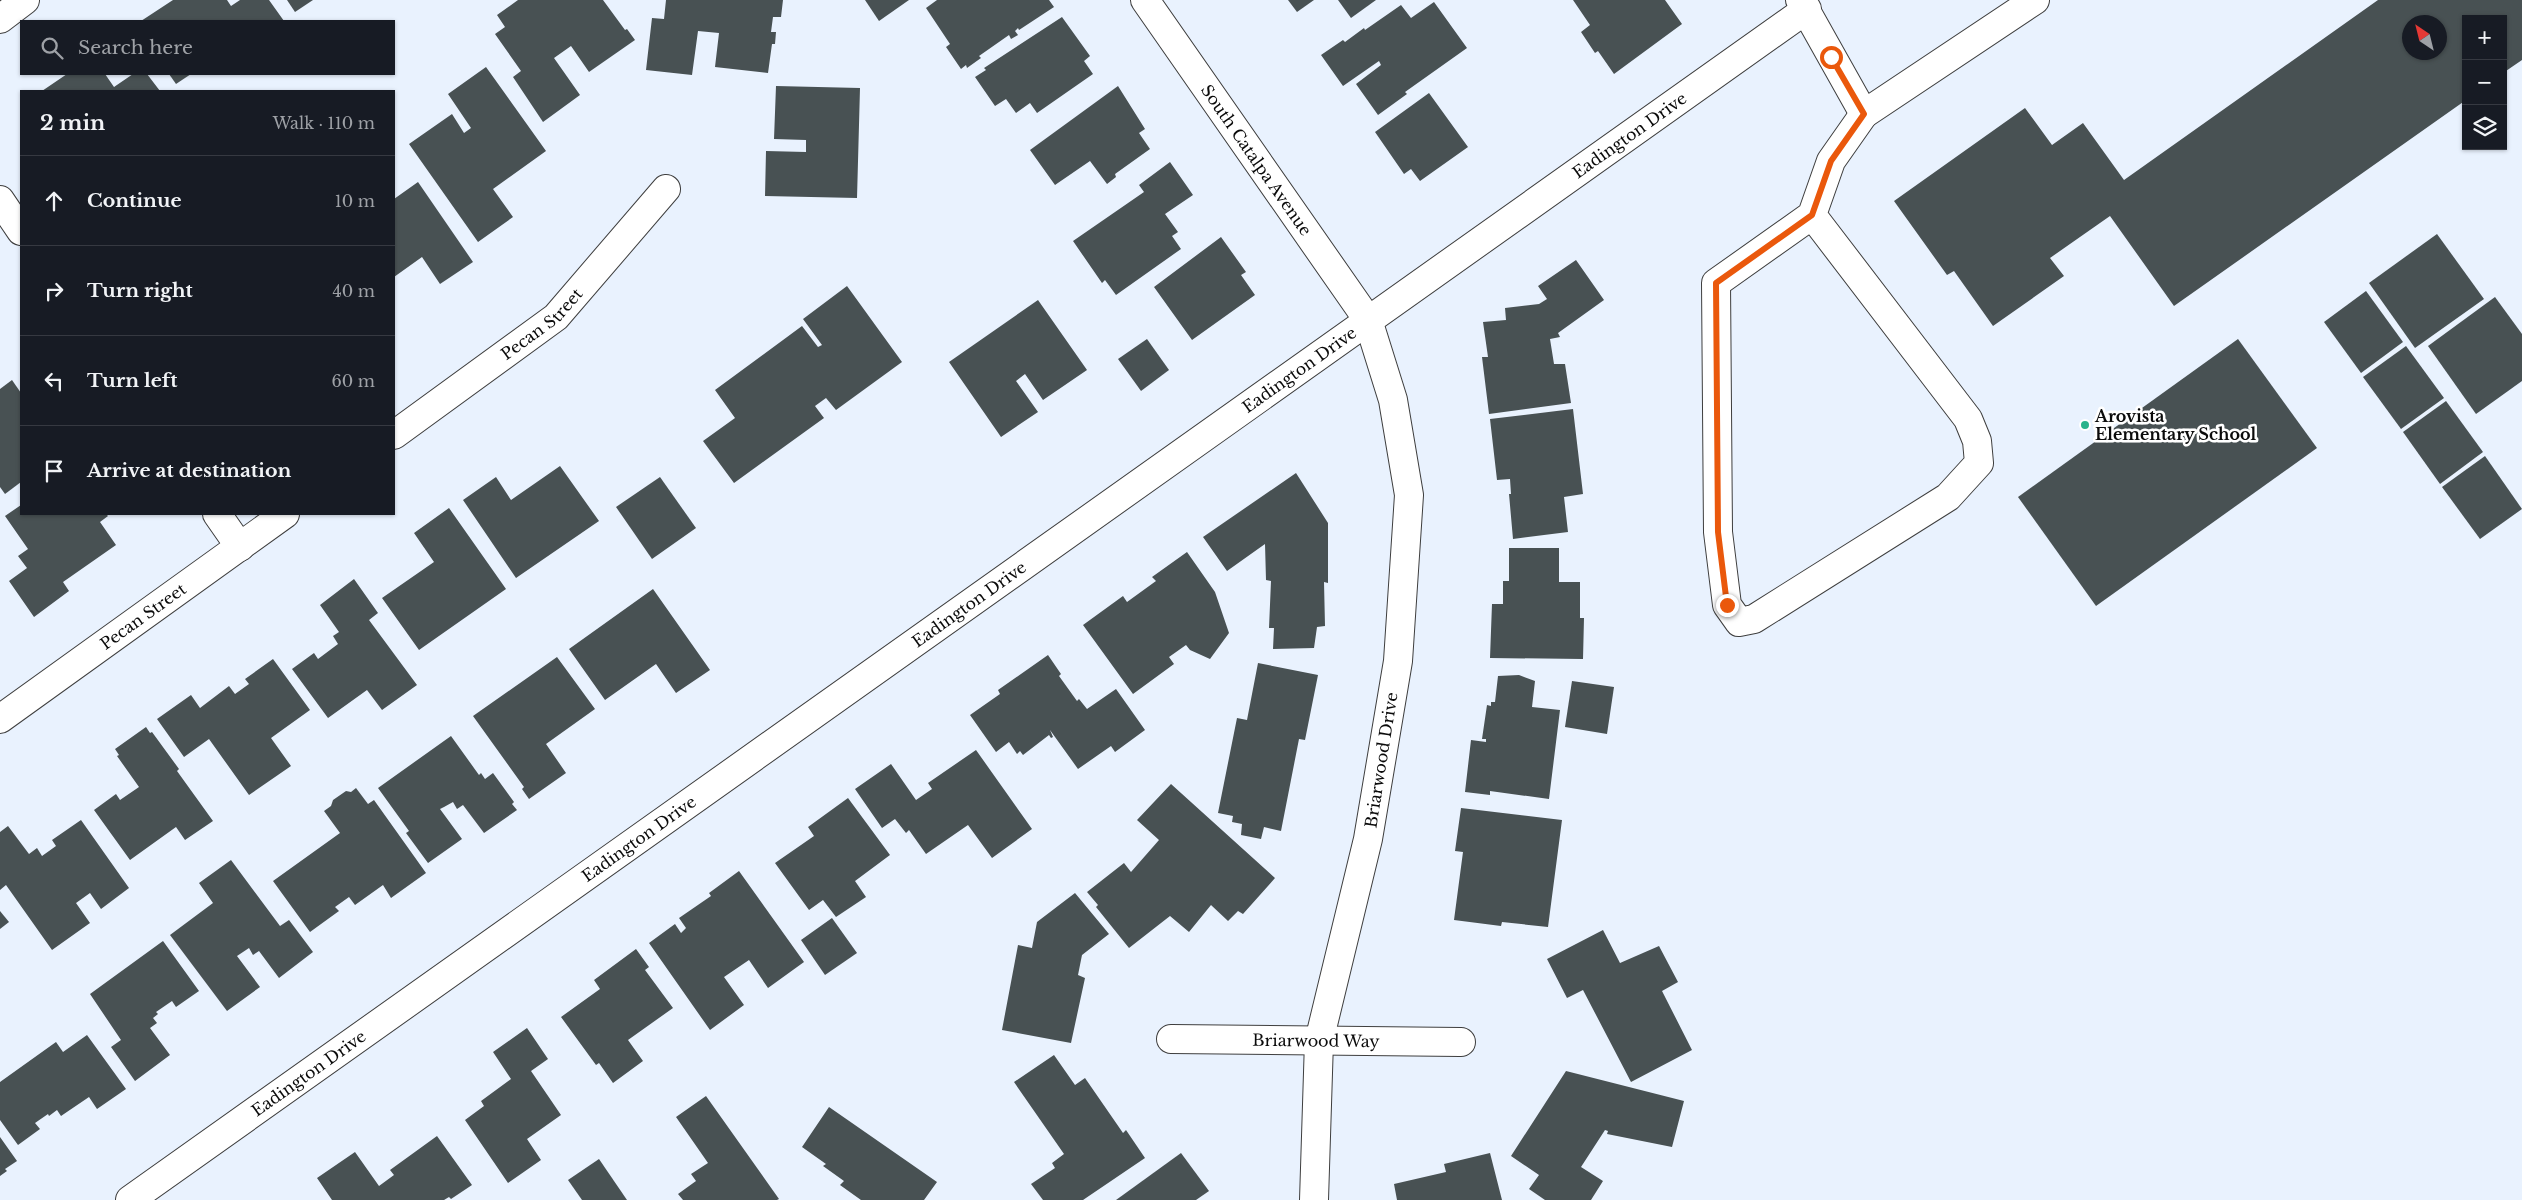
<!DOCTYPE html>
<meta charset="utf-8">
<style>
:root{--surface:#171b24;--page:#242831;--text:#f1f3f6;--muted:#9ea1a6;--line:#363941}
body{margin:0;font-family:"Libre Baskerville",serif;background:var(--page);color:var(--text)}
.controls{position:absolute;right:15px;top:15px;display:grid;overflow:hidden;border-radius:0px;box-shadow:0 1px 4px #0004}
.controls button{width:45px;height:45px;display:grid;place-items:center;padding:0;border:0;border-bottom:1px solid var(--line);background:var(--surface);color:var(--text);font:25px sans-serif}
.compass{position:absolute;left:2402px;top:15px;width:45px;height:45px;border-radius:50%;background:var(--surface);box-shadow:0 1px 4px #0004;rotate:325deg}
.stop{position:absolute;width:15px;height:15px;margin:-11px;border:4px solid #ea580c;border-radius:50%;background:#fff}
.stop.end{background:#ea580c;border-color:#fff;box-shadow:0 1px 5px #0008}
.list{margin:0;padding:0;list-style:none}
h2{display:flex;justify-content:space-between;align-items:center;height:65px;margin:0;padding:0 20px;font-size:21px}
h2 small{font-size:16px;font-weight:400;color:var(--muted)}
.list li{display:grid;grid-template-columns:32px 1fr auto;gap:15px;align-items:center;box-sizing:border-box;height:90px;padding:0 20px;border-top:1px solid var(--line)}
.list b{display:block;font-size:19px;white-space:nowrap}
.list em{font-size:16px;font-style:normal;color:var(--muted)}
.icon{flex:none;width:28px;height:28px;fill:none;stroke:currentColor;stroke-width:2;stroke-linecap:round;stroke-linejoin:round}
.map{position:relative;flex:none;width:2522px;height:1200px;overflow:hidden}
.search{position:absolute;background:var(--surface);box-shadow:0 1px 4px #0004;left:20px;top:20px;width:375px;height:55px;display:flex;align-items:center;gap:12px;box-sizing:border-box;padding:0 18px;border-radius:0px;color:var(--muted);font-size:19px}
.panel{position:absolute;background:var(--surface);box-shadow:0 1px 4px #0004;left:20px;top:90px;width:375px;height:425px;border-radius:0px}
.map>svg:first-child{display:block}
.building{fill:#485153;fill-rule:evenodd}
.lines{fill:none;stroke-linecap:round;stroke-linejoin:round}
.minor-casing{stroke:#3e3e3e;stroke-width:30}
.minor{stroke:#fff;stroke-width:28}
.route{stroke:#ea580c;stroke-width:6}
.poi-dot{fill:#2ab38b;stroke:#fff;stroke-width:2}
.labels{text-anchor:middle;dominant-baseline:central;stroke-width:5;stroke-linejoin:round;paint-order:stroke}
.street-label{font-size:16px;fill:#0b0b0b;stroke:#fff}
.poi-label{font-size:16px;font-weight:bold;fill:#0b0b0b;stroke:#fff;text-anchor:start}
</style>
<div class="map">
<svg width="2522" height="1200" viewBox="0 0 2522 1200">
<rect width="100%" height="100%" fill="#e9f2fe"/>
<g class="building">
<path d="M173 0H227L231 6 240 0H269L284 21H141Z"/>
<path d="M287 0H313L295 12Z"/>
<path d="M518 0H603L625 30 627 29 635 40 589 72 571 46 554 58 580 95 543 122 513 77 521 71 495 34 505 27 497 15Z"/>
<path d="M666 0H783L781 17H773L771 32H776L775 44H772L768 73 715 67 719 33 698 31 692 75 646 70 652 18 664 19Z"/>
<path d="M865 0H909L879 21Z"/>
<path d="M937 0H1049L1054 7 1019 30 1018 28 1015 31 1018 35 1011 39 1009 35 979 56 981 58 967 68 966 65 961 69 946 47 950 44 926 8Z"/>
<path d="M1288 0H1314L1297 12Z"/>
<path d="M1338 0H1376L1351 18Z"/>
<path d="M1573 0H1665L1682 24 1614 74 1598 51 1595 53 1581 32 1590 25Z"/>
<path d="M2378 0H2522V60L2503 73V19H2466V100L2174 306 2110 216 2050 258 2064 276 1993 326 1954 271 1947 275 1894 201 2025 108 2052 145 2083 123 2124 180ZM2410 22H2440V52H2410Z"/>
<path d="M1434 2 1467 48 1405 92 1407 94 1378 115 1356 84 1381 65 1379 61 1343 86 1321 55 1343 40 1345 42 1364 28 1365 30 1401 5 1411 18Z"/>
<path d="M1062 17 1090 56 1084 61 1093 74 1037 113 1030 103 1016 113 1006 99 995 106 975 77 986 70 984 68Z"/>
<path d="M486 67 546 151 493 189 513 217 478 242 409 144 452 114 464 133 471 128 448 94Z"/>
<path d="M67 74H105L114 87 133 74H147L160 91H42Z"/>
<path d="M169 74H191L176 84Z"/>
<path d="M776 86 860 88 857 198 765 196 766 151 806 152V140L774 139Z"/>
<path d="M1118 86 1145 129 1139 133 1150 149 1115 174 1116 177 1107 184 1090 161 1055 185 1030 150Z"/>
<path d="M1429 93 1468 147 1420 181 1411 169 1404 174 1375 132Z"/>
<path d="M1170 162 1193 195 1165 214 1178 232 1172 236 1181 249 1116 295 1105 280 1102 283 1073 241 1144 192 1139 185Z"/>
<path d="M418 182 473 262 440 284 422 257 394 277V199Z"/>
<path d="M2437 234 2484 299 2415 348 2369 283Z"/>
<path d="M1221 237 1246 272 1241 275 1255 295 1192 340 1154 287Z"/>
<path d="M1576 260 1604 300 1558 333 1560 337 1550 339 1554 364H1565L1571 403 1489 414 1482 357H1488L1483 322 1506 320 1505 308 1539 304 1547 299 1538 286Z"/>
<path d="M847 286 902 362 836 410 826 398 815 406 824 418 734 483 703 441 735 418 715 390 802 326 818 347 822 345 803 319Z"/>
<path d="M2366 291 2403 342 2361 373 2324 322Z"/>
<path d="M2495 297 2522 334V381L2476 414 2428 346Z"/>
<path d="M1038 300 1087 370 1043 400 1025 374 1016 381 1038 412 1001 437 949 362Z"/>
<path d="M1147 339 1169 370 1141 391 1118 359Z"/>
<path d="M2238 339 2317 448 2096 606 2018 497Z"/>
<path d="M2406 346 2444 398 2401 429 2363 377Z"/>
<path d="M12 380 21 393V482L5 494 0 487V389Z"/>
<path d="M2446 401 2483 452 2440 484 2403 432Z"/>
<path d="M1573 409 1583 494 1564 497 1568 532 1513 539 1509 494H1511L1510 479 1497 480 1490 419Z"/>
<path d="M2485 456 2522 509 2480 539 2442 487Z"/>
<path d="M560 466 599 521 516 578 463 500 496 477 511 500Z"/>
<path d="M1296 473 1328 523V583L1324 582 1325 626 1317 627 1314 648 1273 649 1274 628H1269L1271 581 1266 580 1265 544 1227 571 1203 537Z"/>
<path d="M660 477 696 528 652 559 616 507Z"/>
<path d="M21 505V514H106L108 516 100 522 116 545 63 582 69 591 34 617 9 581 27 568 18 556 28 549 5 516Z"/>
<path d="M449 508 506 589 419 650 382 598 434 562 414 533Z"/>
<path d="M1509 548H1559V582H1580V618H1584L1583 659 1490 658 1492 604H1503V581H1509Z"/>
<path d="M1187 552 1215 592 1229 633 1210 659 1190 650 1186 645 1169 657 1174 664 1133 694 1083 625 1123 596 1127 602 1156 581 1152 577Z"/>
<path d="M354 579 378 613 369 620 417 685 382 710 367 690 328 718 292 669 314 653 318 659 338 644 333 636 339 632 320 605Z"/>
<path d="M653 589 710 670 676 693 656 664 605 700 569 649Z"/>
<path d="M1048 655 1061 674 1059 676 1077 701 1079 699 1087 709 1116 689 1145 730 1115 752 1111 746 1078 769 1050 730 1053 737 1051 738 1049 735 1023 755 1020 751 1017 754 1009 742 996 752 970 715 1000 694 998 690Z"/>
<path d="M557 657 595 709 546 744 566 773 529 799 522 789 524 787 473 716Z"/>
<path d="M273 659 310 710 271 738 291 766 249 795 209 739 184 757 157 719 191 695 200 708 229 686 235 694 249 684 245 679Z"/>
<path d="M1258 663 1318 675 1305 740 1299 739 1281 831 1264 827 1261 839 1241 835 1242 824 1232 822 1233 816 1218 813 1237 718 1247 720Z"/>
<path d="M1519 675 1535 681 1532 707 1560 710 1549 799 1490 791V795L1465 792 1471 740 1486 742V739H1482L1487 705 1491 706V702H1495L1498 676Z"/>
<path d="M1572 681 1614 687 1607 734 1565 727Z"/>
<path d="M146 727 150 733 152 732 179 769 177 771 213 821 185 840 176 827 130 860 94 810 116 794 120 800 139 787 117 756 119 755 115 749Z"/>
<path d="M451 736 479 775 481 773 485 779 493 773 514 802 512 804 517 810 484 833 463 805 457 809 453 802 444 807 440 809 462 839 428 863 406 833 409 831 378 788Z"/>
<path d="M976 750 1032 829 992 858 968 825 926 854 909 830 906 833 895 819 882 828 855 789 891 764 916 800 932 789 928 783Z"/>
<path d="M1171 784 1275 878 1243 914 1238 911 1228 921 1211 905 1189 932 1170 916 1129 948 1096 907 1098 905 1087 892 1124 863 1131 872 1159 840 1137 820Z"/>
<path d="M356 788 368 804 374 800 426 873 391 898 383 885 355 905 349 897 335 907 339 911 310 932 273 881 340 833 324 811 331 806 333 800 346 791 351 792Z"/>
<path d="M848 798 890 855 855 881 866 897 836 917 823 900 809 910 775 863 814 836 808 827Z"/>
<path d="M1461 808 1562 820 1548 927 1502 922 1501 926 1454 920 1463 852 1455 851Z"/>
<path d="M81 820 129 888 101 909 90 893 76 903 90 923 52 950 6 885 0 890V832L8 826 29 854 37 848 42 856 56 846 52 840Z"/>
<path d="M231 860 280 926 289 920 313 952 279 978 259 951 253 955 249 948 237 956 260 987 227 1011 170 935 213 903 199 883Z"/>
<path d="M739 871 804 962 768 988 749 960 724 977 744 1005 710 1030 649 943 675 924 681 933 686 928 679 918 711 896 709 893Z"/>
<path d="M1075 893 1109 934 1082 955 1078 975 1085 978 1071 1043 1002 1030 1018 945 1032 948 1037 922Z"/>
<path d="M0 911 9 922 0 929Z"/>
<path d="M832 918 857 953 825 975 801 940Z"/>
<path d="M1603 930 1620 963 1659 946 1678 982 1662 991 1692 1050 1631 1082 1583 990 1567 998 1547 959Z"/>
<path d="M163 941 199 991 176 1007 172 1001 156 1012 158 1014 153 1018 157 1023 150 1028 170 1055 135 1081 111 1047 121 1040 90 994Z"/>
<path d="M636 949 649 967 645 970 673 1008 628 1040 643 1061 613 1083 599 1063 596 1065 561 1017 600 989 594 980Z"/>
<path d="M527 1028 548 1059 531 1071 561 1115 527 1139 541 1160 508 1183 465 1120 484 1106 481 1101 511 1079 493 1052Z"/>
<path d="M87 1035 126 1089 97 1109 89 1097 61 1116 57 1110 49 1116 48 1114 35 1123 40 1129 18 1145 0 1120V1082L56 1042 63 1052Z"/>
<path d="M1054 1055 1075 1085 1085 1078 1123 1133 1126 1130 1145 1158 1083 1200H1043L1031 1184 1055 1168 1052 1163 1064 1154 1014 1082Z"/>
<path d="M1566 1071 1684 1101 1672 1147 1607 1134 1608 1131 1605 1130 1581 1167 1603 1181 1591 1200H1545L1529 1189 1539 1175 1511 1156Z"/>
<path d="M706 1096 779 1199 777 1200H683L678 1194 696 1181 691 1174 708 1163 676 1117Z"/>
<path d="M829 1107 937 1182 924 1200H861L840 1185 844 1181 823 1166 826 1164 802 1147Z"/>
<path d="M437 1136 472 1185 451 1199 449 1197 444 1200H332L317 1178 355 1152 379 1186 394 1175 390 1170Z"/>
<path d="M0 1137 17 1161 5 1169 7 1171 0 1176Z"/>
<path d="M1181 1153 1209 1191 1196 1200H1116Z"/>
<path d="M1490 1153 1502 1200H1397L1394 1184 1446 1172 1444 1164Z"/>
<path d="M599 1159 627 1200H582L568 1180Z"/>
</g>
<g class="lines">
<g class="minor-casing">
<g id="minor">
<path id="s1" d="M1145 0 1368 320 1393 400 1409 495 1398 661 1368 839 1319 1041 1314 1200"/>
<path d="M1800 0 1864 114 2035 0"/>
<path d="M0 19 25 0"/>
<path d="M0 200 21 231"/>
<path d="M1812 215 1968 419 1977 441 1979 463 1948 497 1754 619 1739 622 1727 605 1718 532 1716 283 1812 215 1831 161 1864 114"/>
<path id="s2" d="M394 435 556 317 666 189"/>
<path d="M217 514 240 547"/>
<path id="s3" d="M0 719 285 514"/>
<path id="s4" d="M1171 1039 1461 1042"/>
<path id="s5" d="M130 1200 1807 9"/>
</g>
</g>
<use href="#minor" class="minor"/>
</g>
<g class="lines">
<path class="route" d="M1727 605 1718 532 1716 283 1812 215 1831 161 1864 114 1831 57"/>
</g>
<circle class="poi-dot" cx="2085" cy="425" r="5"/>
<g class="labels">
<g class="street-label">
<text stroke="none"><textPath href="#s5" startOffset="1839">Eadington Drive</textPath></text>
<text stroke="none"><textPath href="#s1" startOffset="195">South Catalpa Avenue</textPath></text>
<text stroke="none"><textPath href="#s2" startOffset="185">Pecan Street</textPath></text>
<text stroke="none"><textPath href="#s5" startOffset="1434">Eadington Drive</textPath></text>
<text stroke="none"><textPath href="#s5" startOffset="1029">Eadington Drive</textPath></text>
<text stroke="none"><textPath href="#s3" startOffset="176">Pecan Street</textPath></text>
<text transform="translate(1381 760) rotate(-81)">Briarwood Drive</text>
<text stroke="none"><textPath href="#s5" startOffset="624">Eadington Drive</textPath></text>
<text stroke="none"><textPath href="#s4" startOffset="145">Briarwood Way</textPath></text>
<text stroke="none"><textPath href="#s5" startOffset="219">Eadington Drive</textPath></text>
</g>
<g class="poi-label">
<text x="2095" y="416">Arovista<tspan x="2095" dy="18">Elementary School</tspan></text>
</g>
</g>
</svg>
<div class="controls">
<button>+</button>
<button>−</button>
<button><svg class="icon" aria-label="layers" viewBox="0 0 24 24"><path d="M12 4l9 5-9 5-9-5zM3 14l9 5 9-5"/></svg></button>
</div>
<svg class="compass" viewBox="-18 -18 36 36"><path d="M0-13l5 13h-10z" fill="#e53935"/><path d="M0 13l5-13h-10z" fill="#9ea1a6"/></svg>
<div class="stop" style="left:1831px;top:57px"></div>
<div class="stop end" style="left:1727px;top:605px"></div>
<div class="search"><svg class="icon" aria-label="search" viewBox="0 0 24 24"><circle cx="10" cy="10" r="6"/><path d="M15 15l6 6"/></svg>Search here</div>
<section class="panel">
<h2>2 min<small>Walk · 110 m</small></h2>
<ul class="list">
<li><svg class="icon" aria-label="ahead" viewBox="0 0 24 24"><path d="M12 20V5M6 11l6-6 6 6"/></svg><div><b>Continue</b></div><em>10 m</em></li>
<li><svg class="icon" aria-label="right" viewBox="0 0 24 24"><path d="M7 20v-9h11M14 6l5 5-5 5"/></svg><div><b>Turn right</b></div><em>40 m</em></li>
<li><svg class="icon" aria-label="left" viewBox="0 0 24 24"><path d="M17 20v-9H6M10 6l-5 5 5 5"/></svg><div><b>Turn left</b></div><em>60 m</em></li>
<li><svg class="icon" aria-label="arrive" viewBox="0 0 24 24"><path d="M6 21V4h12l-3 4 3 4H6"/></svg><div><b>Arrive at destination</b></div></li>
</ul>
</section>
</div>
